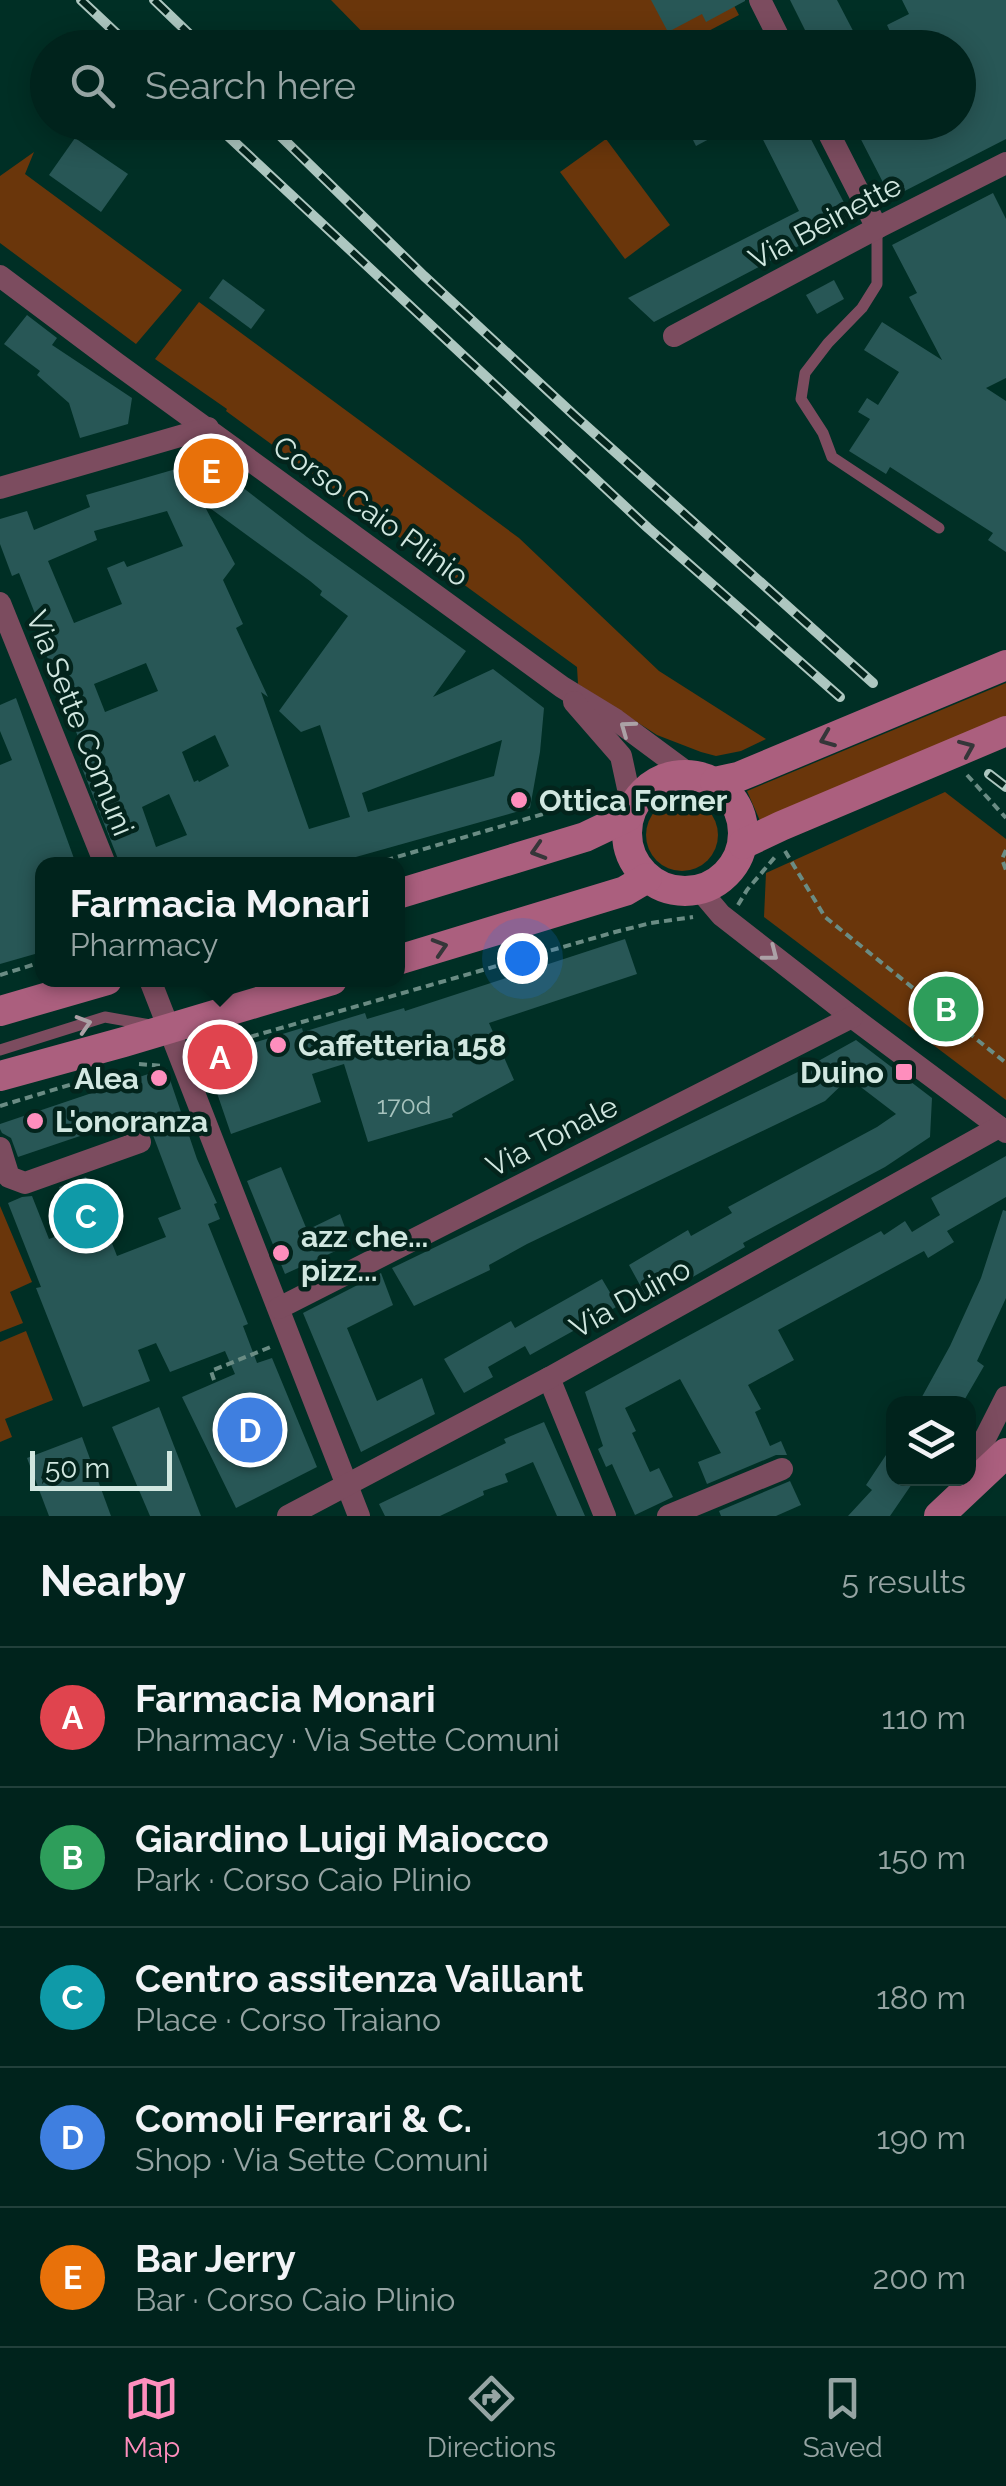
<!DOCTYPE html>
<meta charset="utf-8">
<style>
:root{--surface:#00231c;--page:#0a2b25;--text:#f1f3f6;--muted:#95a4a3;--line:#22403b;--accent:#fe8ebd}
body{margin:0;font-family:Raleway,sans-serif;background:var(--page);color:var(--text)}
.controls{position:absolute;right:30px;bottom:30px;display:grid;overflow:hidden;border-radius:20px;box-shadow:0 5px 25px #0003}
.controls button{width:90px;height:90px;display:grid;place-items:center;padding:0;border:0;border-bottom:2px solid var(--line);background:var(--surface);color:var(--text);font:50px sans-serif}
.scale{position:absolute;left:30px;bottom:25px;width:142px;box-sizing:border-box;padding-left:10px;border:5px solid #d1e7e0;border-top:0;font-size:28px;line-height:35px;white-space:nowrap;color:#d1e7e0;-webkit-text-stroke:8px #03241c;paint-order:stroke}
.you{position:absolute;left:522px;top:958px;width:35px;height:35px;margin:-25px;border:8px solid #fff;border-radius:50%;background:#1a73e8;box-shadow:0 0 0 15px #1a73e833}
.badge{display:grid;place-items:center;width:65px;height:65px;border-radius:50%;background:var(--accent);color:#fff;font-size:32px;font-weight:700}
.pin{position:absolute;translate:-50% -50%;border:5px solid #fff;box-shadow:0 2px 10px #0006}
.popup{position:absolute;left:35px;top:857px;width:370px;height:130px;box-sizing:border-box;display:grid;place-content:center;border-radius:20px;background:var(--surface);filter:drop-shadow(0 2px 8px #0005);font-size:32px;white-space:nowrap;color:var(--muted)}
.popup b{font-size:38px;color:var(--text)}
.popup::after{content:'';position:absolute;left:50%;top:100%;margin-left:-20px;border:20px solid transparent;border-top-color:var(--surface)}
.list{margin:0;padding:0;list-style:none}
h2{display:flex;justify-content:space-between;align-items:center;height:130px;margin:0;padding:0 40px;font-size:42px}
h2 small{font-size:32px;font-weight:400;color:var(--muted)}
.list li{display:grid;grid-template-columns:65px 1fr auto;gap:30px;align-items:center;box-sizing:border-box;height:140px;padding:0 40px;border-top:2px solid var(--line)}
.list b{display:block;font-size:38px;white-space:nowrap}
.list p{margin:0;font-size:32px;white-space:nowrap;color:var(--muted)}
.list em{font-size:32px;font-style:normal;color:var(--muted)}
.icon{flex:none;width:55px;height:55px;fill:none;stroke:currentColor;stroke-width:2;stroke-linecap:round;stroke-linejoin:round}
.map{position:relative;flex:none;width:1006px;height:1516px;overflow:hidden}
.search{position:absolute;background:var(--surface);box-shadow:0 5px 25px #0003;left:30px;right:30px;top:30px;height:110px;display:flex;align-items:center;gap:25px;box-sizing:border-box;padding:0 35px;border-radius:55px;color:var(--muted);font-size:38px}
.sheet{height:830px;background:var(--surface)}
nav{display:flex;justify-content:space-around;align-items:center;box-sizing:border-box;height:140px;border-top:2px solid var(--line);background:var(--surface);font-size:28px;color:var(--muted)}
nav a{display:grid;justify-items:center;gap:5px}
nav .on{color:var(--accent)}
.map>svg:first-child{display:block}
.green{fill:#6a360b}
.building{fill:#285756;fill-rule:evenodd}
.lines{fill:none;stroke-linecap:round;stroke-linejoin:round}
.path{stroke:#6a8c84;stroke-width:4;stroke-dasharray:8 5;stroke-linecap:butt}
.lane{stroke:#7c4c5f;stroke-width:11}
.street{stroke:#7c4c5f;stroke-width:22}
.secondary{stroke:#ab5f7e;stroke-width:30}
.rail-casing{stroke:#adc7c0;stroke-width:10}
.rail{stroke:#03241c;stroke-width:6;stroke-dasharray:19;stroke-linecap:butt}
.oneway{stroke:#aba1a6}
.oneway2{stroke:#353639}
.poi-dot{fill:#fe8ebd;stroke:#03241c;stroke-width:4}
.labels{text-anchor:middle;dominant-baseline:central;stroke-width:9;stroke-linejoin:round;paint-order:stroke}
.number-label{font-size:25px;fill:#a7c3be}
.street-label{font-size:30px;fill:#d1e7e0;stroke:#03241c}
.poi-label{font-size:30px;font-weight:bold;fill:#d1e7e0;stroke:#03241c;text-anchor:start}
</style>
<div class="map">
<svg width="1006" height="1516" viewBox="0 0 1006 1516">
<rect width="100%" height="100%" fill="#002f25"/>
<g class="green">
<path d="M331 0H731L739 15 678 47 378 48Z"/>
<path d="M606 139 670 225 625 259 560 172Z"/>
<path d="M34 152 25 174 182 290 136 344 0 243V176Z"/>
<path d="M199 302 519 538 659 671 766 739 741 751 716 756 701 752 657 735 578 684 577 667 226 411 227 409 155 359Z"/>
<path d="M1006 683V716L761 823 747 791Z"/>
<path d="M945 792 1006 839V1100L764 917 766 873Z"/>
<circle cx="682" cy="835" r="36"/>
<path d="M0 1206 32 1282 10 1292 23 1323 0 1332Z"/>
<path d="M26 1331 53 1400 5 1419 12 1437 0 1442V1342Z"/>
</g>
<g class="building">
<path d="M651 0H745V1L706 22 702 14 668 32Z"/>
<path d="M790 0H837L862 48H814Z"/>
<path d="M902 0H1006V139L891 198 852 122H900L907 136 932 122H958V48H898L887 25 909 14Z"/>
<path d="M684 122H741L696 146Z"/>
<path d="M754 122H802L852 218 654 322 628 298 799 211Z"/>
<path d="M75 138 128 174 101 212 49 175Z"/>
<path d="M993 193 1006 219V378L986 388 1006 401V552L988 540 993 533 946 503 890 467 886 474 849 451 870 419 858 412 867 398 878 405 899 372 864 350 882 322 942 360 909 297 917 293 892 245Z"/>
<path d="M223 279 265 310 251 329 209 298Z"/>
<path d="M834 280 844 299 817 314 806 295Z"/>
<path d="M27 315 57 338 52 345 132 398 128 424 80 438 69 403 37 375 40 371 4 344Z"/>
<path d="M207 460 307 537 466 651 433 697 493 669 544 708 540 752 530 808 331 864H120L80 763 87 760 39 636 43 634 19 573 12 576 0 544V519L27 511 34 530 90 507 86 495ZM203 503 310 581 322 591 320 595 348 616 279 711 301 732 320 725 350 817 309 829 261 692 268 697 236 628 243 624 223 580 235 564ZM167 511 183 546 127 567 124 561 107 568 122 604 74 623 48 561 97 540 94 531ZM146 663 158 691 105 712 94 684ZM215 735 229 766 199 782 198 780 194 782 182 752ZM502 740 494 776 368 812 362 793ZM169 794 187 835 156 847 142 807Z"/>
<path d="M16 698 76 864H42V952L0 964V765L12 760 0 731V705Z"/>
<path d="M625 939 637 974 489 1023 514 1080 452 1114 453 1117 368 1142 344 1064 312 1074 321 1102 231 1134 205 1058 302 1028 303 1032 365 1013 367 1019 404 1008 405 1011Z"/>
<path d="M856 1040 932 1098 930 1137 885 1167 743 1243 745 1247 677 1286 673 1280 646 1296 629 1265 688 1230 691 1236 732 1213 728 1207 877 1127 896 1114 849 1078 825 1101 527 1244 489 1265 490 1270 414 1306 392 1268 804 1069Z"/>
<path d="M166 1068 197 1159 217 1203 214 1204 220 1219 208 1224 248 1324 243 1326 257 1363 272 1358 317 1467 236 1508 182 1397 235 1374 225 1351 170 1372 156 1343 138 1350 150 1381 83 1407 36 1288 41 1287 8 1203 22 1197 32 1196 49 1239 76 1229 59 1187 86 1177 117 1256 166 1237 158 1218 181 1209 145 1114 18 1157 11 1138 2 1133 0 1129V1124Z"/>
<path d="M1006 1156V1197L947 1231 954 1242 928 1258 924 1251 778 1330 794 1360 748 1385 761 1409 755 1412 770 1446 781 1441 787 1455H776L707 1484 698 1462 721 1453 680 1379 625 1408 636 1431 632 1433 650 1472 659 1468 673 1497 635 1515 612 1464 606 1467 598 1449 603 1446 585 1392 881 1231 884 1235 905 1221 912 1232 940 1215 931 1198Z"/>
<path d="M281 1167 307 1230 340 1214 351 1244 285 1274 247 1181Z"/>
<path d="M1003 1210 1006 1211V1298L977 1361 984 1366 962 1404H918L950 1346 981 1278Z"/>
<path d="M381 1273 393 1305 347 1328 377 1401 422 1378 435 1414 361 1452 303 1313Z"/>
<path d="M602 1279 618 1306 530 1355 525 1346 488 1367 493 1377 464 1393 444 1359 511 1321 515 1328Z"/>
<path d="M159 1407 201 1516H150L112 1427Z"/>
<path d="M544 1422 585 1516H557L533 1462 505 1474 508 1482 483 1491 484 1495 440 1516H385L379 1504 506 1443 504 1439Z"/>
<path d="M82 1437 111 1516H49L27 1458Z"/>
<path d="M894 1443V1478H916L890 1516H848L872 1490 866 1485Z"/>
<path d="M790 1481 801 1505 776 1516H721L719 1511Z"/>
</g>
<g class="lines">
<g class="path">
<path d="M967 775 1006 818"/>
<path d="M1006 850 1002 859 1006 870"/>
<path d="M785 851 825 917 1006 1063"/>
<path d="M373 864 601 797 607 792"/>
<path d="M738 905 747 890 775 857"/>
<path d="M0 975 42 962"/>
<path d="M201 1051 615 932 651 923 693 917"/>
<path d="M139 1064 164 1066"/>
<path d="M0 1106 86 1080"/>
<path d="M214 1380 211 1371 273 1346"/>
</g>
<g class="lane">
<path d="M877 228V284L862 308 828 343 805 373 801 399 823 433 832 457 939 528"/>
<path d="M194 980H204"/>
<path d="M0 1050 105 1017 150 1025"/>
</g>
<g class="street">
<path d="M760 0 784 48"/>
<path d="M823 122 877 228"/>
<path d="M0 276 116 363 562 687 616 720 689 774"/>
<path d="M674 336 877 228 1006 163"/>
<path d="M0 488 208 428"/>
<path d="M0 603 105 864"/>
<path d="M574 702 621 756 632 807"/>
<path d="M699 889 721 915 852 1017 1006 1132"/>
<path d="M150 980 359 1516"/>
<path d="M0 1148 9 1177 25 1183 140 1142"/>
<path d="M279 1308 852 1017"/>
<path d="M549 1378 605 1516"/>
<path d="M968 1472 1006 1397"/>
<path d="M288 1516 549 1378 999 1127"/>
<path d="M668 1516 782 1469"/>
</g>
<g class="secondary">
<circle cx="685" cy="833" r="58"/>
<path d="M715 782 738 777 1006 665"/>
<path d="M743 844 781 826 1006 731"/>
<path d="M398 894 585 837 627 817"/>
<path d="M398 960 625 891 647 878"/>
<path d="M0 1011 107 980"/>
<path d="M0 1076 124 1042 332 980"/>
<path d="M939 1516 1006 1453"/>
</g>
<g class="rail-casing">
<g id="rail">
<path d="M81 0 132 48"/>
<path d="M154 0 204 48"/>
<path d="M213 122 648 528 840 697"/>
<path d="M266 122 424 276 575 416 873 683"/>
<path d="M989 774 1006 787"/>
</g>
</g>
<use href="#rail" class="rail"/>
</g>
<defs><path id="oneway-chevron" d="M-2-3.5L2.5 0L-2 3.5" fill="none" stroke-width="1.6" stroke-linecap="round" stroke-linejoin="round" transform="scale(2.5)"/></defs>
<g class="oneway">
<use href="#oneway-chevron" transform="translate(627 728) rotate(-144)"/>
<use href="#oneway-chevron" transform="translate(771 954) rotate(38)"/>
<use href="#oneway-chevron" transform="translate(84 1024) rotate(-17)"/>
</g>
<g class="oneway2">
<use href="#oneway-chevron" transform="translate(827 739) rotate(158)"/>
<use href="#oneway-chevron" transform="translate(967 748) rotate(-23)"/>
<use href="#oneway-chevron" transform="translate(538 851) rotate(163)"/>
<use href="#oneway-chevron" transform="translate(440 947) rotate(-17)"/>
</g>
<g class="poi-dot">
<circle cx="519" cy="800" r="10"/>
<circle cx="278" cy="1045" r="10"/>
<rect x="894" y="1062" width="20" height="20" rx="5"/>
<circle cx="159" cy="1078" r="10"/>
<circle cx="35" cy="1121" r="10"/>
<circle cx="281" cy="1253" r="10"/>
</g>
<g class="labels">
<g class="number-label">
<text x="404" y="1105">170d</text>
</g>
<g class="street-label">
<text transform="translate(825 222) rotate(-28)">Via Beinette</text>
<text transform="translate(371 511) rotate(36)">Corso Caio Plinio</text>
<text transform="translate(80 723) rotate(68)">Via Sette Comuni</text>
<text transform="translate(552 1136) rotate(-27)">Via Tonale</text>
<text transform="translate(630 1298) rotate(-29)">Via Duino</text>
</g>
<g class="poi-label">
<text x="539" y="800">Ottica Forner</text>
<text x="298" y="1045">Caffetteria 158</text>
<text x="884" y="1072" text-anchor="end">Duino</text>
<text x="139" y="1078" text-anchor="end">Alea</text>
<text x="55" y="1121">L'onoranza</text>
<text x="301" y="1236">azz che...<tspan x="301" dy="34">pizz...</tspan></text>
</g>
</g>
</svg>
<div class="controls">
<button><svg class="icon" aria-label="layers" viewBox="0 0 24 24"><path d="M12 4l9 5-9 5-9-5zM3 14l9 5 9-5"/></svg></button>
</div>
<div class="scale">50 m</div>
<div class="you"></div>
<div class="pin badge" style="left:220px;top:1057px;background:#e0444e">A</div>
<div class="popup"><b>Farmacia Monari</b>Pharmacy</div>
<div class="pin badge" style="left:946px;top:1009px;background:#2e9e5b">B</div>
<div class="pin badge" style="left:86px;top:1216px;background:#0f9aa8">C</div>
<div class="pin badge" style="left:250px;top:1430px;background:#3f7fe0">D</div>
<div class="pin badge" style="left:211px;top:471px;background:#e8710a">E</div>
<div class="search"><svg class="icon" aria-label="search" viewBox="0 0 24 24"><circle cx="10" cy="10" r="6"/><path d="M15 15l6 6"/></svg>Search here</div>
</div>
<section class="sheet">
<h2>Nearby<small>5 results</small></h2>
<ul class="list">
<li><span class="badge" style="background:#e0444e">A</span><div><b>Farmacia Monari</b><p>Pharmacy · Via Sette Comuni</p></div><em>110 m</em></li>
<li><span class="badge" style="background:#2e9e5b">B</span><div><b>Giardino Luigi Maiocco</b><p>Park · Corso Caio Plinio</p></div><em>150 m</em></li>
<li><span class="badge" style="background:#0f9aa8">C</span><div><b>Centro assitenza Vaillant</b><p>Place · Corso Traiano</p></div><em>180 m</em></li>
<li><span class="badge" style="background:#3f7fe0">D</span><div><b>Comoli Ferrari &amp; C.</b><p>Shop · Via Sette Comuni</p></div><em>190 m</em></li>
<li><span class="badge" style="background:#e8710a">E</span><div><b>Bar Jerry</b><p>Bar · Corso Caio Plinio</p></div><em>200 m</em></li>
</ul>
</section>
<nav>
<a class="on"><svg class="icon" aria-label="map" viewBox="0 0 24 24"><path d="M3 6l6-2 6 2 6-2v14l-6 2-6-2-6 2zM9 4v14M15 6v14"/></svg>Map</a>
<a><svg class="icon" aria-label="directions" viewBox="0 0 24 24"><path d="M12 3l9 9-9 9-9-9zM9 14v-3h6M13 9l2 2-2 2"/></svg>Directions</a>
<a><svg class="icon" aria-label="saved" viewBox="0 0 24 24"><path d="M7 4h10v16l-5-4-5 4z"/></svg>Saved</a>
</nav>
